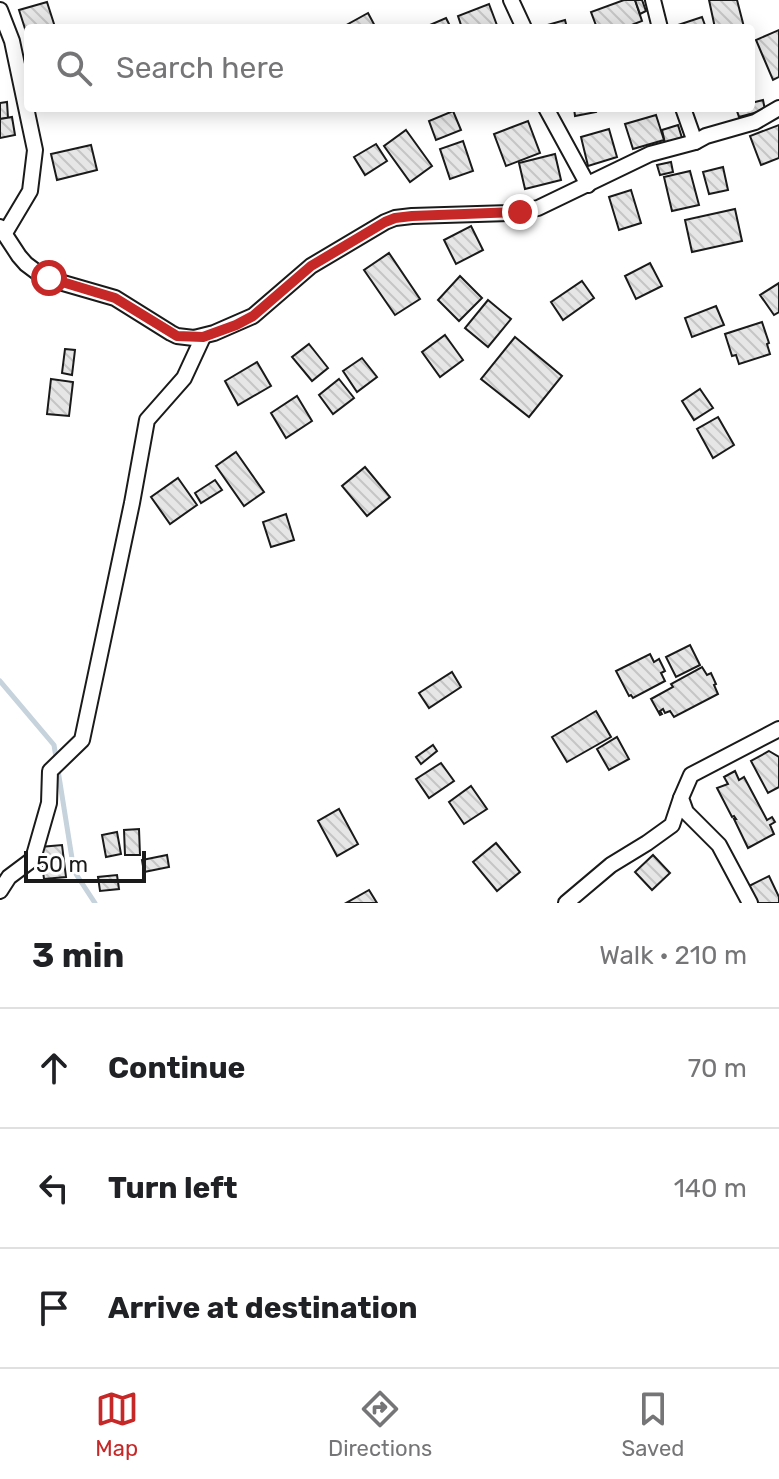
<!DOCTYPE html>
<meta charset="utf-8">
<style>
:root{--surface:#fff;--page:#f2f2f2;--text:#202124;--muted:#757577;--line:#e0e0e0;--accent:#c62828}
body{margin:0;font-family:Rubik,sans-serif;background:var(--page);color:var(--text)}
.scale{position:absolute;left:24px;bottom:20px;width:122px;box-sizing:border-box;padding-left:8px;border:4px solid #1a1a1a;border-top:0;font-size:22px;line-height:28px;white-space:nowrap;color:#1a1a1a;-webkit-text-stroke:6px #fff;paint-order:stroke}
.stop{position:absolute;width:24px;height:24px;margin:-18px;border:6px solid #c62828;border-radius:50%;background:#fff}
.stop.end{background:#c62828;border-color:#fff;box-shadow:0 2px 8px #0008}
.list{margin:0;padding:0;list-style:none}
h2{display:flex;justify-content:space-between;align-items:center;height:104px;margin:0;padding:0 32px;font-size:34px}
h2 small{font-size:26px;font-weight:400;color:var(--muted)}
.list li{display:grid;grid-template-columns:52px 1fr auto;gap:24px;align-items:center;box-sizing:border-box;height:120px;padding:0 32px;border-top:2px solid var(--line)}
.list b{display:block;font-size:30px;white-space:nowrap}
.list em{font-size:26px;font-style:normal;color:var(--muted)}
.icon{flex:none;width:44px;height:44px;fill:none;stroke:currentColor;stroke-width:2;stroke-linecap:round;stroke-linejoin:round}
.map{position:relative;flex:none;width:779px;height:903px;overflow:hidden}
.search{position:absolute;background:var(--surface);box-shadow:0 4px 20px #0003;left:24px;right:24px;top:24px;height:88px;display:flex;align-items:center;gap:20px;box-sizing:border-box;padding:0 28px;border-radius:8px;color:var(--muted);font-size:30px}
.sheet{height:464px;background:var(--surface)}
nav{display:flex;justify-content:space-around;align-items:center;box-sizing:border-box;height:112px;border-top:2px solid var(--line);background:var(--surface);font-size:22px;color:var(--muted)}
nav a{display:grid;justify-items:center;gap:4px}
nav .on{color:var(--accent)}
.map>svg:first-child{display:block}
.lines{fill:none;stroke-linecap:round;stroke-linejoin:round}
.stream{stroke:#c6d2dc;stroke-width:5}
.building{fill:url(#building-back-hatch);stroke:#1a1a1a;stroke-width:2}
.minor-casing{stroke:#1a1a1a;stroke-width:18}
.minor{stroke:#fff;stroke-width:14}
.route{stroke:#c62828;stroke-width:10}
</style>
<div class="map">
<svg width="779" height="903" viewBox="0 0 779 903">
<defs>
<pattern id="building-back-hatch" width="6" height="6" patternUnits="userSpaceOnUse" patternTransform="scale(2)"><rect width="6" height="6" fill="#e6e6e6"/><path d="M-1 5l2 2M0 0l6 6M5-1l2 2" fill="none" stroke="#c5c5c5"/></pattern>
</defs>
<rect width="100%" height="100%" fill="#fff"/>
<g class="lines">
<path class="stream" d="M0 681 54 745 74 871 95 903"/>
</g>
<g class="building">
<path d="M624 0H635L642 21 624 28H597L591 12Z"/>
<path d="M635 0H642L646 11 640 14Z"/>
<path d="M709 0H737L744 27 715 28Z"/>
<path d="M47 2 55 27 28 28 27 35 19 10Z"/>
<path d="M489 4 498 28H462L458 16Z"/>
<path d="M368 13 376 28H341Z"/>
<path d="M702 17 706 28H669Z"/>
<path d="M446 18 451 28H423Z"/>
<path d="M565 20 567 28H537Z"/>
<path d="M779 30V77L773 80 756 40Z"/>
<path d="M763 100 765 110 739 117 736 108H751V103Z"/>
<path d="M7 102 8 118 0 119V103Z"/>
<path d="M574 108H595L596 112 575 116Z"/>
<path d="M453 111 461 130 436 140 429 121Z"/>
<path d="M656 115 664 140 633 149 625 124Z"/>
<path d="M12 117 15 135 0 138V119Z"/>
<path d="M528 121 540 153 506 166 494 134Z"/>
<path d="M678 125 682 138 665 143 662 130Z"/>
<path d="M779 125V158L761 165 750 136Z"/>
<path d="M609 129 617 157 588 166 581 137Z"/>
<path d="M406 130 432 166 410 182 384 146Z"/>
<path d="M463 141 473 171 450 179 440 149Z"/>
<path d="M376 144 387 161 365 175 354 157Z"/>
<path d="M91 145 97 170 57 180 51 154Z"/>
<path d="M555 154 561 180 525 189 519 163Z"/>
<path d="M671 162 673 172 660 175 657 165Z"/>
<path d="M723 167 728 190 709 194 703 172Z"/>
<path d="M690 171 699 205 672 211 664 177Z"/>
<path d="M631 190 641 223 619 230 609 197Z"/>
<path d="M735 209 742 241 692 252 685 220Z"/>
<path d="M471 226 483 250 456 264 444 240Z"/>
<path d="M389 253 420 299 395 315 364 270Z"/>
<path d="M650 263 662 286 636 299 625 276Z"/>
<path d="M460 276 482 298 459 321 438 300Z"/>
<path d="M582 281 594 298 563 320 551 302Z"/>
<path d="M779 283V312L774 315 760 295Z"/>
<path d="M488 300 511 319 488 347 465 328Z"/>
<path d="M716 306 724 325 692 337 685 318Z"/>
<path d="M762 322 769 343 767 344 770 354 739 364 736 355 732 356 725 334Z"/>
<path d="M445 335 463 360 440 377 422 352Z"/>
<path d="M515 337 562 376 529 417 481 379Z"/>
<path d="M309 344 328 368 312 381 292 357Z"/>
<path d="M65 349 75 350 72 375 62 373Z"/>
<path d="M362 358 377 377 357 392 343 371Z"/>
<path d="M257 362 271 386 238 405 225 381Z"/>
<path d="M51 379 73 382 69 416 47 414Z"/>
<path d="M339 379 354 398 333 414 319 395Z"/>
<path d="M700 389 713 408 694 420 682 401Z"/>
<path d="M297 396 312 421 286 438 271 413Z"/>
<path d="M718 417 734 445 713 458 697 429Z"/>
<path d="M236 452 264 492 244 506 216 466Z"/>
<path d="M365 467 390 497 367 516 342 486Z"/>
<path d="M178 478 197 505 170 524 151 497Z"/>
<path d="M215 480 222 490 201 503 195 493Z"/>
<path d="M286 514 294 540 271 547 263 522Z"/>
<path d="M690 645 700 665 676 677 666 657Z"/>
<path d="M650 654 654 662 659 659 665 671 661 673 665 681 633 698 631 695 629 696 616 671Z"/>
<path d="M702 667 707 675 711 673 716 684 714 685 718 694 674 717 670 711 665 713 663 709 660 711 662 714 660 715 651 699 673 687 671 684Z"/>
<path d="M452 672 461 687 429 708 419 693Z"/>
<path d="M596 711 611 737 567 762 552 737Z"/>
<path d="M617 737 629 759 609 770 597 749Z"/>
<path d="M433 745 437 751 421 764 416 757Z"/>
<path d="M769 751 779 757V787L768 793 751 761Z"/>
<path d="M441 763 454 781 429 798 416 779Z"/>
<path d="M735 771 739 780 744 777 767 820 772 817 775 822 770 825 774 834 748 848 734 819H736L734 816 732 817 717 788 728 784 724 777Z"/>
<path d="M471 786 487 809 464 824 449 802Z"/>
<path d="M339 809 358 844 337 856 318 821Z"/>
<path d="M139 829 140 855H125L124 830Z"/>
<path d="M117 832 121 854 106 857 102 835Z"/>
<path d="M496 843 520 872 497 891 473 862Z"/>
<path d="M62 845 66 877 44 879 40 847Z"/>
<path d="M167 855 169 867 144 872 142 860Z"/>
<path d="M653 855 670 873 652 890 635 872Z"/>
<path d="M117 875 119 889 100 891 98 877Z"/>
<path d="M769 876 779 897V903H757L749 886Z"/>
<path d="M369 890 377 903H346Z"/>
</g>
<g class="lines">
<g class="minor-casing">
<g id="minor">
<path d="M511 0 524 28"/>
<path d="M653 0 660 28"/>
<path d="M0 10 12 41 35 150 30 191 5 233"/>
<path d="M546 108 588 185"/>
<path d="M683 108 695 142"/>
<path d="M0 227 19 256 26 264 38 273 63 283 115 298 171 333 177 336 194 338 214 333 253 316 311 266 385 222 395 218 412 216 510 213 538 208 650 154 695 142 706 136 755 122 779 108"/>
<path d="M0 891 9 877 33 859 49 803 50 771 82 740 132 503 147 420 184 378 203 337"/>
<path d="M566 903 611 865 647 843 672 825 681 798"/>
<path d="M750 903 719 845 686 812 681 798 691 775 779 729"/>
</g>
</g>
<use href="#minor" class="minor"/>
</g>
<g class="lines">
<path class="route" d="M49 278 115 298 177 336 203 337 236 325 253 316 311 266 385 222 395 218 412 216 520 212"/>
</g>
</svg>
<div class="scale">50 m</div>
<div class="stop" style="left:49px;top:278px"></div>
<div class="stop end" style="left:520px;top:212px"></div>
<div class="search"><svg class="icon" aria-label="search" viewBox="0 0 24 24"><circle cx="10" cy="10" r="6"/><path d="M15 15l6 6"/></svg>Search here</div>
</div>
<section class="sheet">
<h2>3 min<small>Walk · 210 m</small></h2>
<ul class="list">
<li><svg class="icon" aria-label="ahead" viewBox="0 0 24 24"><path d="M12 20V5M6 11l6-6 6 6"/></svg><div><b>Continue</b></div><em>70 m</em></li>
<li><svg class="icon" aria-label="left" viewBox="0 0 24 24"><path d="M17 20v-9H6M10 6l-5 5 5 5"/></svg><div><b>Turn left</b></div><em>140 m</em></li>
<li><svg class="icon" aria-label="arrive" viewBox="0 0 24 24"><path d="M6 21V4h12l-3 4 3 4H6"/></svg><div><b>Arrive at destination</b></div></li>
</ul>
</section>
<nav>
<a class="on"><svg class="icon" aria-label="map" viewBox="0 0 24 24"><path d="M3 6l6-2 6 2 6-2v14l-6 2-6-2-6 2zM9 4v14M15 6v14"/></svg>Map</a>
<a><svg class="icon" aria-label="directions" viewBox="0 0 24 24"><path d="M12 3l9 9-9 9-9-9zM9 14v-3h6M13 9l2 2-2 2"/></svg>Directions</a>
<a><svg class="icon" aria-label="saved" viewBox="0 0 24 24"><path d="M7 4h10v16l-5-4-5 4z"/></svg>Saved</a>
</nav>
